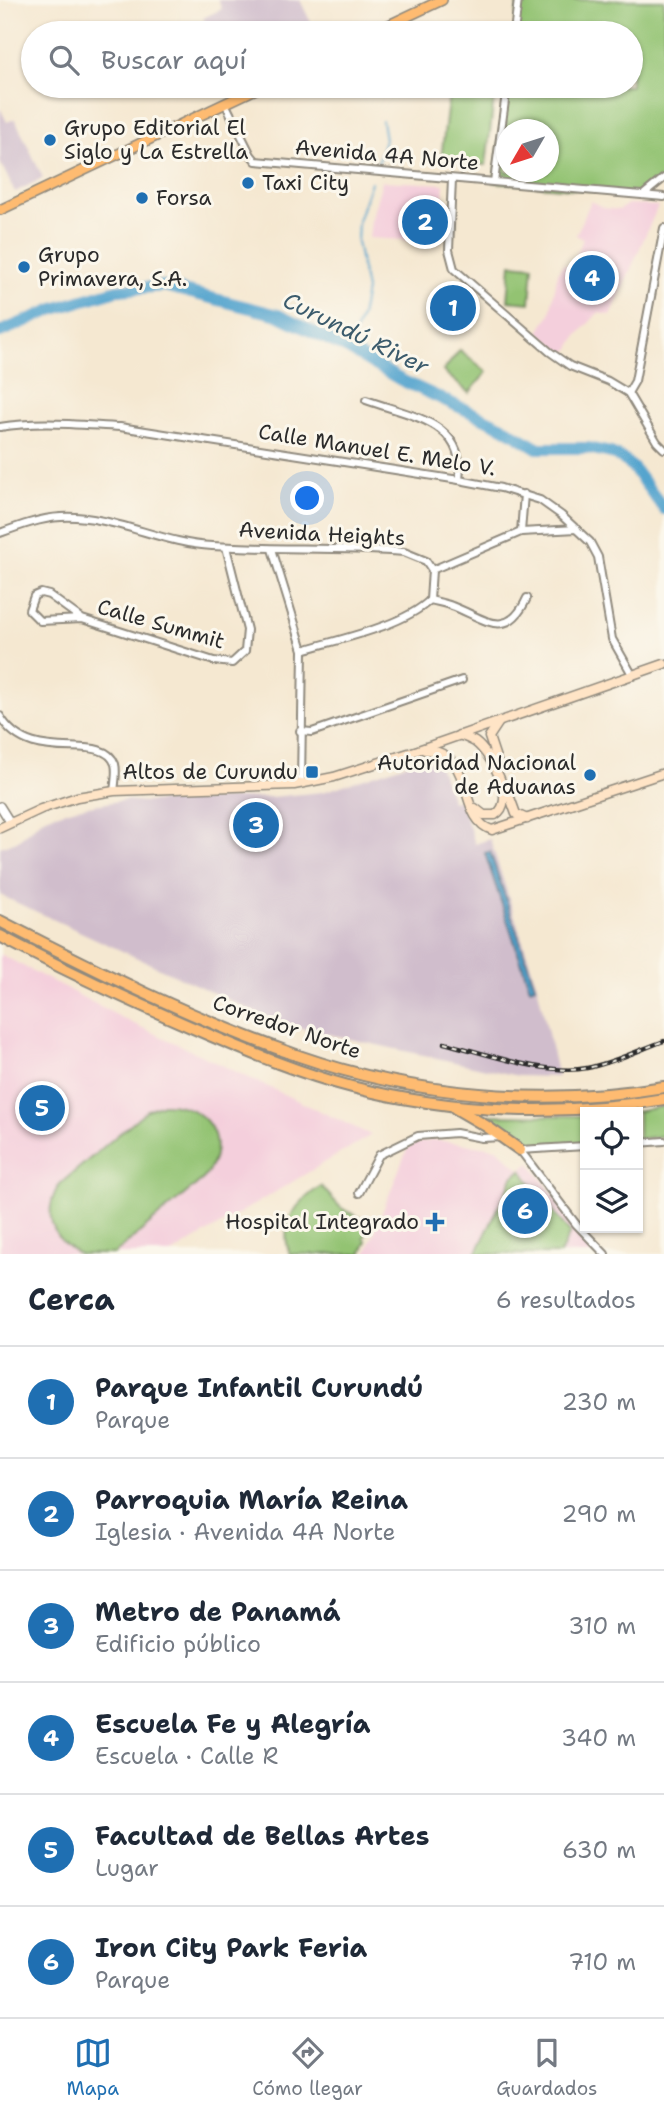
<!DOCTYPE html>
<html lang="es">
<meta charset="utf-8">
<style>
:root{--surface:#fff;--page:#f6f6f7;--text:#1f2937;--muted:#747a83;--line:#e0e1e3;--accent:#1f6fb2}
body{margin:0;font-family:"Shantell Sans",sans-serif;background:var(--page);color:var(--text)}
.controls{position:absolute;right:21px;bottom:21px;display:grid;overflow:hidden;border-radius:0px;box-shadow:0 2px 5px #0004}
.controls button{width:63px;height:63px;display:grid;place-items:center;padding:0;border:0;border-bottom:2px solid var(--line);background:var(--surface);color:var(--text);font:35px sans-serif}
.compass{position:absolute;left:496px;top:119px;width:63px;height:63px;border-radius:50%;background:var(--surface);box-shadow:0 2px 5px #0004;rotate:231deg}
.you{position:absolute;left:308px;top:499px;width:24px;height:24px;margin:-18px;border:5px solid #fff;border-radius:50%;background:#1a73e8;box-shadow:0 0 0 10px #1a73e833}
.badge{display:grid;place-items:center;width:46px;height:46px;border-radius:50%;background:var(--accent);color:#fff;font-size:23px;font-weight:700}
.pin{position:absolute;translate:-50% -50%;border:4px solid #fff;box-shadow:0 2px 7px #0006}
.list{margin:0;padding:0;list-style:none}
h2{display:flex;justify-content:space-between;align-items:center;height:91px;margin:0;padding:0 28px;font-size:30px}
h2 small{font-size:23px;font-weight:400;color:var(--muted)}
.list li{display:grid;grid-template-columns:46px 1fr auto;gap:21px;align-items:center;box-sizing:border-box;height:112px;padding:0 28px;border-top:2px solid var(--line)}
.list b{display:block;font-size:26px;white-space:nowrap}
.list p{margin:0;font-size:23px;white-space:nowrap;color:var(--muted)}
.list em{font-size:23px;font-style:normal;color:var(--muted)}
.icon{flex:none;width:38px;height:38px;fill:none;stroke:currentColor;stroke-width:2;stroke-linecap:round;stroke-linejoin:round}
.map{position:relative;flex:none;width:664px;height:1254px;overflow:hidden}
.search{position:absolute;background:var(--surface);box-shadow:0 2px 5px #0004;left:21px;right:21px;top:21px;height:77px;display:flex;align-items:center;gap:18px;box-sizing:border-box;padding:0 24px;border-radius:38px;color:var(--muted);font-size:26px}
.sheet{height:763px;background:var(--surface)}
nav{display:flex;justify-content:space-around;align-items:center;box-sizing:border-box;height:98px;border-top:2px solid var(--line);background:var(--surface);font-size:19px;color:var(--muted)}
nav a{display:grid;justify-items:center;gap:4px}
nav .on{color:var(--accent)}
.map>svg:first-child{display:block}
.built{fill:#f4cfdc}
.industrial{fill:#d0bdcc}
.green{fill:#93c372;stroke:#5f774e;stroke-width:2;fill-rule:evenodd}
.water{fill:#54a4ce;stroke:#40687c;stroke-width:2}
.lines{fill:none;stroke-linecap:round;stroke-linejoin:round}
.stream{stroke:#54a4ce;stroke-width:2}
.river{stroke:#54a4ce;stroke-width:12}
.minor-casing{stroke:#908a7e;stroke-width:10}
.tertiary-casing{stroke:#908a7e;stroke-width:10}
.secondary-casing{stroke:#908a7e;stroke-width:11}
.primary-casing{stroke:#908a7e;stroke-width:12}
.motorway-casing{stroke:#908a7e;stroke-width:14}
.minor{stroke:#fff;stroke-width:6}
.tertiary{stroke:#fff;stroke-width:7}
.secondary{stroke:#ffe4c6;stroke-width:8}
.primary{stroke:#febb71;stroke-width:9}
.motorway{stroke:#febb71;stroke-width:10}
.rail-casing{stroke:#2b2b2b;stroke-width:4.5}
.rail{stroke:#fbf7ec;stroke-width:2;stroke-dasharray:5;stroke-linecap:butt}
.poi-dot{fill:#1f6fb2;stroke:#fbf7ec;stroke-width:2.5}
.labels{text-anchor:middle;dominant-baseline:central;stroke-width:6;stroke-linejoin:round;paint-order:stroke}
.poi-label{font-size:21px;fill:#2b2b2b;stroke:#fbf7ec;text-anchor:start}
.street-label{font-size:21px;fill:#2b2b2b;stroke:#fbf7ec}
.water-label{font-size:23px;font-style:italic;fill:#3b5b6c;stroke:#fbf7ec}
</style>
<div class="map">
<svg width="664" height="1254" viewBox="0 0 664 1254">
<rect width="100%" height="100%" fill="#fbf7ec"/>
<filter id="ink" filterUnits="userSpaceOnUse"><feTurbulence type="fractalNoise" baseFrequency=".0143" numOctaves="2"/><feDisplacementMap in="SourceGraphic" scale="14" xChannelSelector="R" yChannelSelector="G"/><feConvolveMatrix kernelMatrix="1 2 1 2 8 2 1 2 1" color-interpolation-filters="sRGB"/></filter>
<filter id="wash" filterUnits="userSpaceOnUse"><feTurbulence type="fractalNoise" baseFrequency=".00686" numOctaves="4" result="noise"/><feDisplacementMap in="SourceGraphic" scale="28" xChannelSelector="R" yChannelSelector="G"/><feGaussianBlur stdDeviation="1.57" result="paint"/><feColorMatrix in="noise" values="0 0 0 0 0 0 0 0 0 0 0 0 0 0 0 0 0 1.4 0 .05"/><feComposite in="paint" operator="in"/></filter>
<g filter="url(#wash)">
<rect width="100%" height="100%" fill="#f5e8d1"/>
<g class="built">
<path d="M382 181 444 184 440 242 369 238 371 220Z"/>
<path d="M591 201 603 208 619 210 628 204 658 206 611 315 598 313 577 336 566 355 539 332 550 314 558 272 563 264 572 266 583 239 576 235Z"/>
<path d="M0 954 128 1021 371 1135 171 1254H0Z"/>
<path d="M434 1140 497 1148 521 1170 530 1163 597 1254H366L407 1149 417 1143Z"/>
</g>
<g class="industrial">
<path d="M218 0H300L316 33H211L203 18 222 9Z"/>
<path d="M0 108 7 122 15 119 43 178 15 192 0 162Z"/>
<path d="M424 758 432 760 440 768 452 801 460 799 475 844 490 839 537 985 558 1077 518 1076 305 1029 264 1016 0 895V847L17 841 45 817 76 808 125 800 145 802 272 797 323 792Z"/>
</g>
<g class="green">
<path d="M518 0H664V178L643 195 494 182 507 86H631V33H514ZM506 130H548V172H506Z"/>
<path d="M449 93 494 98 486 165 441 159Z"/>
<path d="M511 264 533 266 530 303 508 301Z"/>
<path d="M460 350 487 372 469 393 443 371Z"/>
<path d="M163 1104C207 1103 232 1141 204 1178L114 1254C104 1254 90 1254 80 1254 75 1253 70 1248 66 1245 47 1229 46 1204 60 1184L147 1110Z"/>
<path d="M664 1106V1136L638 1139V1112H635Z"/>
<path d="M490 1115 585 1116V1143L525 1146Z"/>
<path d="M521 1170 570 1233 560 1254H476L513 1177Z"/>
<path d="M321 1186 341 1208 368 1222 370 1226 364 1238 367 1241 361 1254H290C278 1223 297 1202 321 1186Z"/>
</g>
<path class="water" d="M490 852 535 986 530 988 485 853Z"/>
<g class="lines">
<g class="stream">
<path d="M378 163 385 139 382 121"/>
<path d="M348 349 361 317 366 290 357 242 358 221 371 182"/>
</g>
<path class="river" d="M0 332 54 309 117 290 164 286 278 315 348 349 401 380 503 427 537 448H588L611 453 623 459 634 469 664 509"/>
</g>
</g>
<g filter="url(#ink)">
<g class="lines">
<g class="minor-casing">
<g id="minor">
<path d="M514 33 518 0"/>
<path d="M225 103 251 155 256 161 664 197"/>
<path d="M452 179 449 250 454 269 550 352 570 366 608 381 628 393 657 442 664 449"/>
<path d="M494 182 507 86"/>
<path d="M643 195 664 178"/>
<path d="M628 393 635 381 664 228"/>
<path d="M366 400C409 416 467 421 459 480"/>
<path d="M0 427C39 420 81 425 120 427L459 480 501 488 540 500 561 515 590 542 598 557 612 639 633 676"/>
<path d="M521 532 524 494"/>
<path d="M0 533C19 526 41 518 61 517 111 514 162 544 212 546 276 550 340 547 404 552L426 561 432 570"/>
<path d="M272 549 303 650 301 783"/>
<path d="M432 570 521 532 577 529"/>
<path d="M430 600C437 602 445 603 452 606 484 618 507 642 527 598"/>
<path d="M82 619 40 621 29 610 34 596 41 593 49 595 82 619 214 661 232 663 245 651 247 630 226 547"/>
<path d="M303 650C340 639 403 626 430 600L432 570"/>
<path d="M0 716C31 770 102 729 115 764 117 771 115 784 114 791"/>
<path d="M300 731 312 732 462 680"/>
<path d="M638 1143 664 1141"/>
<path d="M520 1150 576 1224 605 1254"/>
<path d="M520 1150 585 1146"/>
<path d="M359 1193 379 1155 418 1136 456 1133 482 1138 502 1137"/>
</g>
</g>
<g class="tertiary-casing">
<path id="tertiary" d="M0 806 10 822"/>
</g>
<g class="secondary-casing">
<g id="secondary">
<path d="M459 735C465 737 470 739 475 742 491 754 518 801 495 815H484L475 808"/>
<path d="M425 750C477 751 456 819 492 830L664 773"/>
<path d="M499 767 489 737 499 722"/>
<path d="M508 792 516 814 527 819"/>
<path d="M0 828 41 809 77 797 114 791 294 785 334 777 418 750 664 664"/>
</g>
</g>
<g class="primary-casing">
<g id="primary">
<path d="M372 33 442 0"/>
<path d="M0 210 262 86"/>
</g>
</g>
<g class="motorway-casing">
<g id="motorway">
<path d="M0 921C97 971 195 1020 299 1056 414 1096 544 1107 664 1087"/>
<path d="M0 936C68 972 137 1004 207 1034 254 1054 302 1074 352 1087 453 1113 561 1117 664 1099"/>
<path d="M455 1108 486 1126 520 1150"/>
</g>
</g>
<use href="#minor" class="minor"/>
<use href="#tertiary" class="tertiary"/>
<use href="#secondary" class="secondary"/>
<use href="#primary" class="primary"/>
<use href="#motorway" class="motorway"/>
<g class="rail-casing">
<path id="rail" d="M444 1043C485 1053 546 1076 587 1068 613 1063 639 1050 664 1041"/>
</g>
<use href="#rail" class="rail"/>
</g>
</g>
<g class="poi-dot">
<circle cx="50" cy="140" r="7"/>
<circle cx="248" cy="183" r="7"/>
<circle cx="142" cy="198" r="7"/>
<circle cx="24" cy="267" r="7"/>
<rect x="305" y="765" width="14" height="14" rx="3.5"/>
<circle cx="590" cy="775" r="7"/>
<path d="M431.5 1211.5h7v7h7v7h-7v7h-7v-7h-7v-7h7z"/>
</g>
<g class="labels">
<g class="poi-label">
<text x="64" y="128">Grupo Editorial El<tspan x="64" dy="24">Siglo y La Estrella</tspan></text>
<text x="262" y="183">Taxi City</text>
<text x="156" y="198">Forsa</text>
<text x="38" y="255">Grupo<tspan x="38" dy="24">Primavera, S.A.</tspan></text>
<text x="576" y="763" text-anchor="end">Autoridad Nacional<tspan x="576" dy="24">de Aduanas</tspan></text>
<text x="298" y="772" text-anchor="end">Altos de Curundu</text>
<text x="419" y="1222" text-anchor="end">Hospital Integrado</text>
</g>
<g class="street-label">
<text transform="translate(387 155) rotate(5)">Avenida 4A Norte</text>
<text transform="translate(377 450) rotate(9)">Calle Manuel E. Melo V.</text>
<text transform="translate(322 534) rotate(3)">Avenida Heights</text>
<text transform="translate(161 624) rotate(16)">Calle Summit</text>
<text transform="translate(287 1027) rotate(19)">Corredor Norte</text>
</g>
<g class="water-label">
<text transform="translate(356 333) rotate(26)">Curundú River</text>
</g>
</g>
</svg>
<div class="controls">
<button><svg class="icon" aria-label="locate" viewBox="0 0 24 24"><circle cx="12" cy="12" r="6"/><path d="M12 2v4M12 18v4M2 12h4M18 12h4"/></svg></button>
<button><svg class="icon" aria-label="layers" viewBox="0 0 24 24"><path d="M12 4l9 5-9 5-9-5zM3 14l9 5 9-5"/></svg></button>
</div>
<svg class="compass" viewBox="-18 -18 36 36"><path d="M0-13l5 13h-10z" fill="#e53935"/><path d="M0 13l5-13h-10z" fill="#747a83"/></svg>
<div class="you"></div>
<div class="pin badge" style="left:453px;top:308px">1</div>
<div class="pin badge" style="left:425px;top:222px">2</div>
<div class="pin badge" style="left:256px;top:825px">3</div>
<div class="pin badge" style="left:592px;top:278px">4</div>
<div class="pin badge" style="left:42px;top:1108px">5</div>
<div class="pin badge" style="left:525px;top:1211px">6</div>
<div class="search"><svg class="icon" aria-label="search" viewBox="0 0 24 24"><circle cx="10" cy="10" r="6"/><path d="M15 15l6 6"/></svg>Buscar aquí</div>
</div>
<section class="sheet">
<h2>Cerca<small>6 resultados</small></h2>
<ul class="list">
<li><span class="badge">1</span><div><b>Parque Infantil Curundú</b><p>Parque</p></div><em>230 m</em></li>
<li><span class="badge">2</span><div><b>Parroquia María Reina</b><p>Iglesia · Avenida 4A Norte</p></div><em>290 m</em></li>
<li><span class="badge">3</span><div><b>Metro de Panamá</b><p>Edificio público</p></div><em>310 m</em></li>
<li><span class="badge">4</span><div><b>Escuela Fe y Alegría</b><p>Escuela · Calle R</p></div><em>340 m</em></li>
<li><span class="badge">5</span><div><b>Facultad de Bellas Artes</b><p>Lugar</p></div><em>630 m</em></li>
<li><span class="badge">6</span><div><b>Iron City Park Feria</b><p>Parque</p></div><em>710 m</em></li>
</ul>
</section>
<nav>
<a class="on"><svg class="icon" aria-label="map" viewBox="0 0 24 24"><path d="M3 6l6-2 6 2 6-2v14l-6 2-6-2-6 2zM9 4v14M15 6v14"/></svg>Mapa</a>
<a><svg class="icon" aria-label="directions" viewBox="0 0 24 24"><path d="M12 3l9 9-9 9-9-9zM9 14v-3h6M13 9l2 2-2 2"/></svg>Cómo llegar</a>
<a><svg class="icon" aria-label="saved" viewBox="0 0 24 24"><path d="M7 4h10v16l-5-4-5 4z"/></svg>Guardados</a>
</nav>
